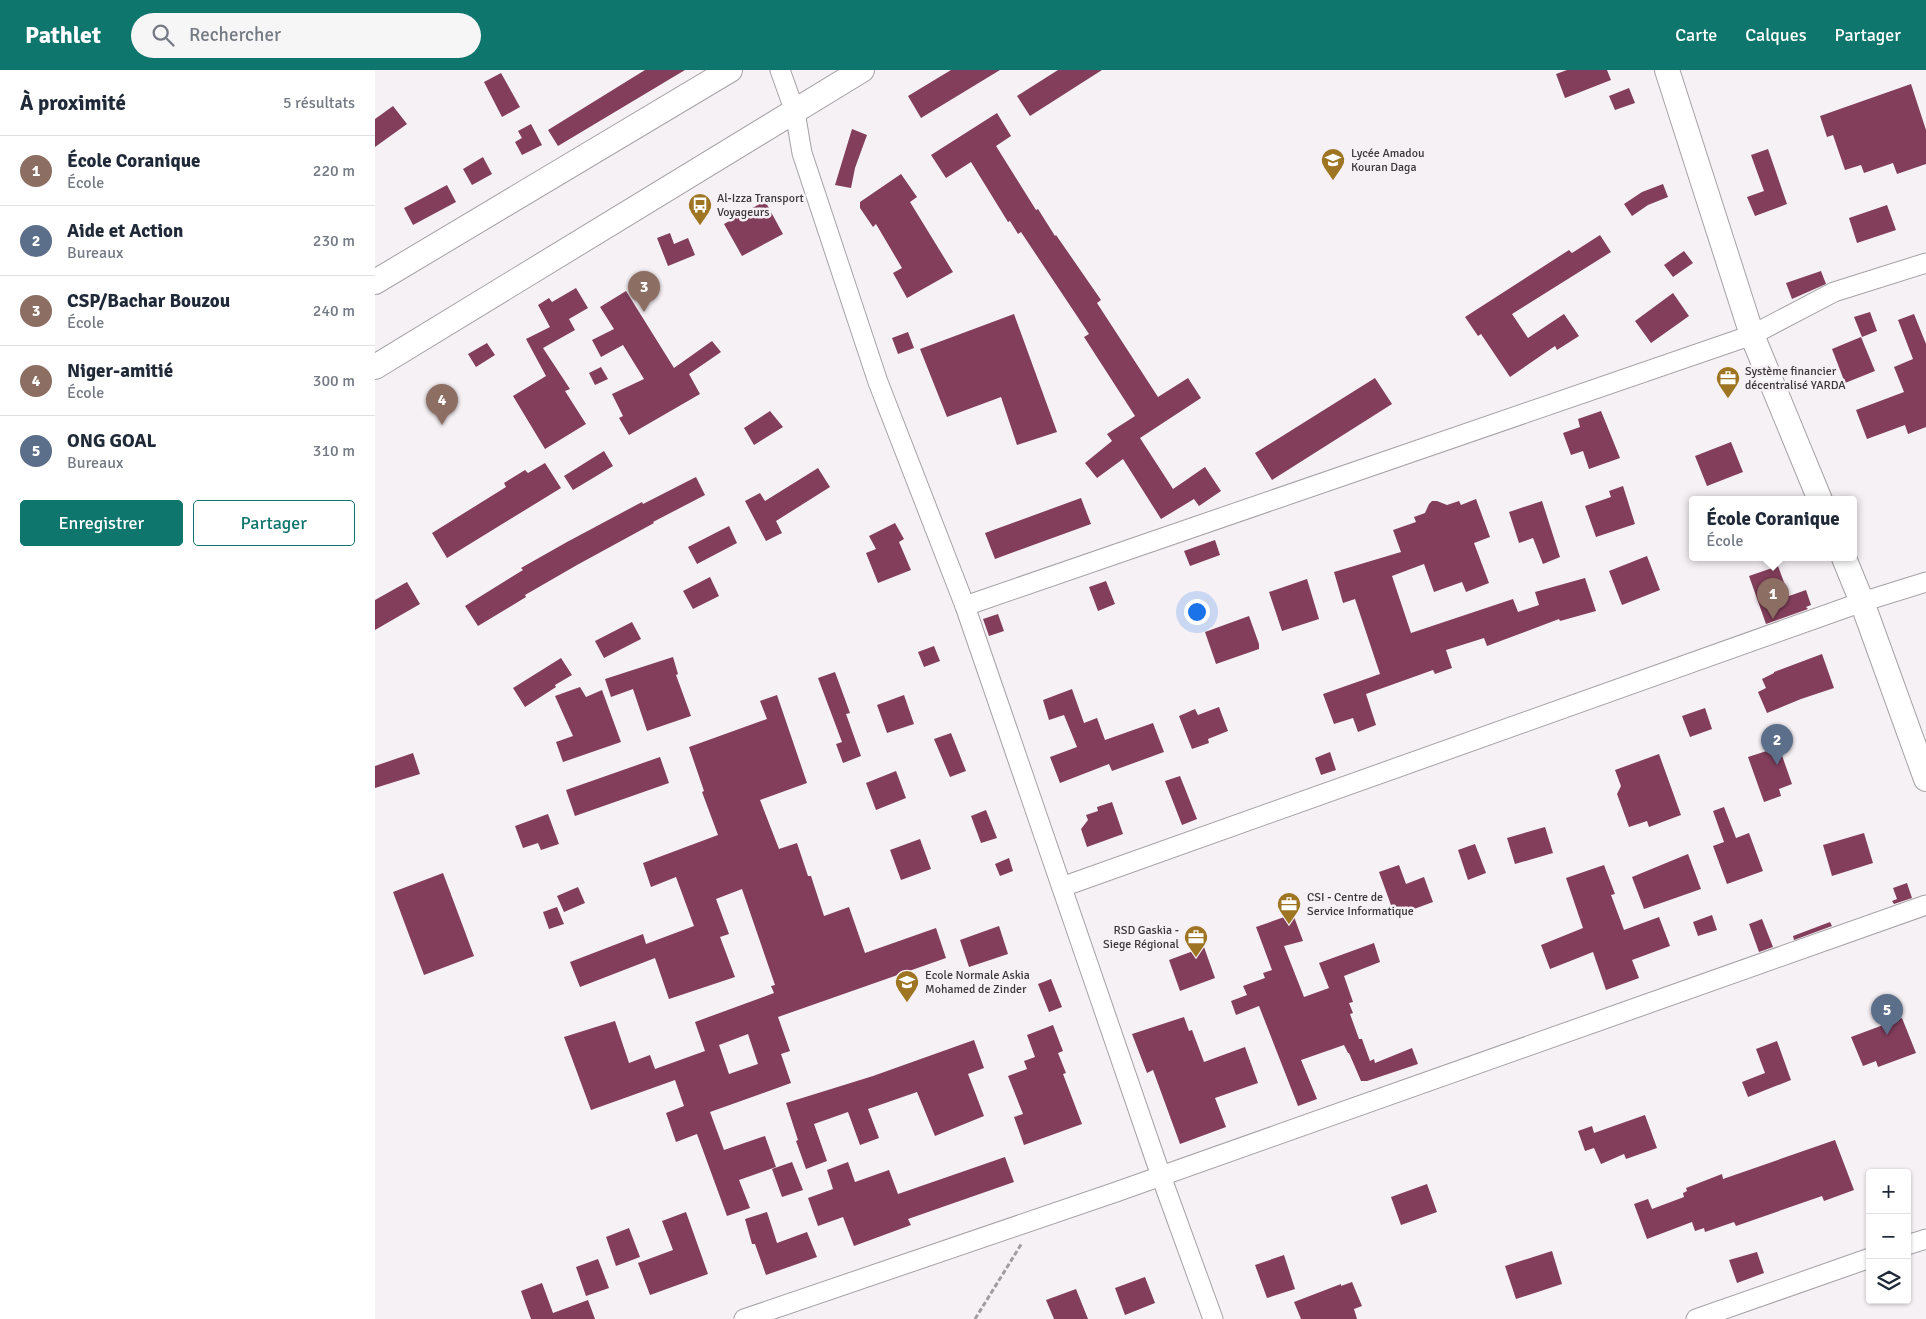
<!DOCTYPE html>
<html lang="fr">
<meta charset="utf-8">
<style>
:root{--surface:#fff;--page:#f6f6f7;--text:#1f2937;--muted:#747a83;--line:#e0e1e3;--accent:#0f766e}
body{margin:0;font-family:Signika,sans-serif;background:var(--page);color:var(--text)}
.controls{position:absolute;right:15px;bottom:15px;display:grid;overflow:hidden;border-radius:5px;box-shadow:0 1px 4px #0004}
.controls button{width:45px;height:45px;display:grid;place-items:center;padding:0;border:0;border-bottom:1px solid var(--line);background:var(--surface);color:var(--text);font:25px sans-serif}
.you{position:absolute;left:821px;top:541px;width:18px;height:18px;margin:-12px;border:4px solid #fff;border-radius:50%;background:#1a73e8;box-shadow:0 0 0 8px #1a73e833}
.badge{display:grid;place-items:center;width:32px;height:32px;border-radius:50%;background:var(--accent);color:#fff;font-size:16px;font-weight:700}
.pin{position:absolute;translate:-50% -41px;filter:drop-shadow(0 1px 2px #0008)}
.pin::after{content:'';position:absolute;top:26px;width:18px;height:15px;background:inherit;clip-path:polygon(0 0,100% 0,50% 100%)}
.popup{position:absolute;left:1314px;top:426px;width:168px;height:65px;box-sizing:border-box;display:grid;place-content:center;border-radius:5px;background:var(--surface);filter:drop-shadow(0 1px 4px #0005);font-size:16px;white-space:nowrap;color:var(--muted)}
.popup b{font-size:19px;color:var(--text)}
.popup::after{content:'';position:absolute;left:50%;top:100%;margin-left:-10px;border:10px solid transparent;border-top-color:var(--surface)}
.list{margin:0;padding:0;list-style:none}
h2{display:flex;justify-content:space-between;align-items:center;height:65px;margin:0;padding:0 20px;font-size:21px}
h2 small{font-size:16px;font-weight:400;color:var(--muted)}
.list li{display:grid;grid-template-columns:32px 1fr auto;gap:15px;align-items:center;box-sizing:border-box;height:70px;padding:0 20px;border-top:1px solid var(--line)}
.list b{display:block;font-size:19px;white-space:nowrap}
.list p{margin:0;font-size:16px;white-space:nowrap;color:var(--muted)}
.list em{font-size:16px;font-style:normal;color:var(--muted)}
.actions{display:flex;gap:10px;padding:15px 20px}
.actions a{flex:1;padding:11px 0;border:1px solid var(--accent);border-radius:5px;text-align:center;font-size:18px;color:var(--accent)}
.actions .main{background:var(--accent);color:#fff}
.icon{flex:none;width:28px;height:28px;fill:none;stroke:currentColor;stroke-width:2;stroke-linecap:round;stroke-linejoin:round}
.map{position:relative;flex:none;width:1551px;height:1249px;overflow:hidden}
header{display:flex;align-items:center;gap:30px;box-sizing:border-box;height:70px;padding:0 25px;background:var(--accent);color:#fff}
header strong{font-size:24px}
nav{display:flex;gap:28px;margin-inline-start:auto;font-size:18px}
.search{width:350px;height:45px;background:var(--page);display:flex;align-items:center;gap:12px;box-sizing:border-box;padding:0 18px;border-radius:28px;color:var(--muted);font-size:19px}
main{display:flex}
aside{flex:1;background:var(--surface)}
.map>svg:first-child{display:block}
.building{fill:#823e5b;fill-rule:evenodd}
.lines{fill:none;stroke-linecap:round;stroke-linejoin:round}
.minor-casing{stroke:#a5a1a4;stroke-width:21}
.tertiary-casing{stroke:#a5a1a4;stroke-width:26}
.path{stroke:#a09d9f;stroke-width:3;stroke-dasharray:5 2.5;stroke-linecap:butt}
.minor{stroke:#fff;stroke-width:19}
.tertiary{stroke:#fff;stroke-width:24}
.labels{text-anchor:middle;dominant-baseline:central;stroke-width:5;stroke-linejoin:round;paint-order:stroke}
.poi-label{font-size:12px;fill:#3a3839;stroke:#f6f1f5;text-anchor:start}
</style>
<header>
<strong>Pathlet</strong>
<div class="search"><svg class="icon" aria-label="search" viewBox="0 0 24 24"><circle cx="10" cy="10" r="6"/><path d="M15 15l6 6"/></svg>Rechercher</div>
<nav><a>Carte</a><a>Calques</a><a>Partager</a></nav>
</header>
<main>
<aside>
<h2>À proximité<small>5 résultats</small></h2>
<ul class="list">
<li><span class="badge" style="background:#8d6e63">1</span><div><b>École Coranique</b><p>École</p></div><em>220 m</em></li>
<li><span class="badge" style="background:#5c6f8a">2</span><div><b>Aide et Action</b><p>Bureaux</p></div><em>230 m</em></li>
<li><span class="badge" style="background:#8d6e63">3</span><div><b>CSP/Bachar Bouzou</b><p>École</p></div><em>240 m</em></li>
<li><span class="badge" style="background:#8d6e63">4</span><div><b>Niger-amitié</b><p>École</p></div><em>300 m</em></li>
<li><span class="badge" style="background:#5c6f8a">5</span><div><b>ONG GOAL</b><p>Bureaux</p></div><em>310 m</em></li>
</ul>
<div class="actions"><a class="main">Enregistrer</a><a>Partager</a></div>
</aside>
<div class="map">
<svg width="1551" height="1249" viewBox="0 0 1551 1249">
<rect width="100%" height="100%" fill="#f6f1f5"/>
<g class="building">
<path d="M270 0H310L183 76 173 60Z"/>
<path d="M576 0H625L546 48 533 26Z"/>
<path d="M683 0H727L655 46 642 26Z"/>
<path d="M1192 0H1232L1236 10 1190 28 1181 4Z"/>
<path d="M126 3 145 37 127 47 109 12Z"/>
<path d="M1536 14 1551 60V94L1522 104 1518 93 1489 103 1486 95 1470 100 1458 65 1452 67 1445 46Z"/>
<path d="M1254 18 1260 33 1240 40 1234 26Z"/>
<path d="M18 36 32 54 0 77V49Z"/>
<path d="M622 43 636 66 621 76 661 140 663 139 680 166 681 165 726 230 722 233 783 327 813 308 826 328 765 368 798 419 830 397 846 421 824 436 819 429 786 449 748 389 722 408 710 393 737 371 732 364 760 346 709 267 714 264 646 162 643 164 635 151 633 152 596 92 571 108 556 85Z"/>
<path d="M156 54 167 75 147 85 140 72 147 68 143 61Z"/>
<path d="M477 59 492 65 480 98 476 118 460 115Z"/>
<path d="M1393 79 1412 134 1380 146 1372 127 1389 121 1376 85Z"/>
<path d="M108 87 117 104 97 115 88 99Z"/>
<path d="M526 104 542 127 535 132 578 202 532 228 518 203 527 198 501 154 498 157 485 138V132Z"/>
<path d="M1288 114 1293 127 1273 135 1257 146 1249 134 1267 122Z"/>
<path d="M72 115 81 132 38 155 29 138Z"/>
<path d="M390 131 408 164 367 186 349 154Z"/>
<path d="M1512 135 1521 160 1482 173 1474 148Z"/>
<path d="M295 163 299 174 313 168 320 185 293 196 282 168Z"/>
<path d="M1225 165 1236 182 1137 244 1153 268 1189 244 1204 266 1182 280 1180 276 1135 307 1106 264 1103 266 1090 247 1194 180 1197 183Z"/>
<path d="M1309 181 1318 193 1298 207 1289 195Z"/>
<path d="M1446 201 1451 214 1417 229 1411 213Z"/>
<path d="M201 218 213 238 194 249 200 260 168 278 195 319 190 321 211 354 170 379 138 326 171 306 151 269 175 257 163 235 174 228 177 232Z"/>
<path d="M251 221 299 298 337 271 346 282 314 304 325 324 254 365 244 348 248 346 237 324 269 309 248 275 226 287 217 270 239 259 225 237Z"/>
<path d="M1298 223 1314 246 1276 273 1260 251Z"/>
<path d="M1495 242 1502 261 1487 267 1479 247Z"/>
<path d="M639 244 682 362 642 375 626 327 572 347 545 279Z"/>
<path d="M1539 244 1551 274V357L1533 364 1530 355 1492 369 1481 340 1529 322 1519 297 1538 289 1523 250Z"/>
<path d="M533 262 539 278 523 284 517 268Z"/>
<path d="M1486 267 1500 301 1470 313 1457 279Z"/>
<path d="M112 273 120 285 101 297 93 284Z"/>
<path d="M226 297 233 309 220 315 214 303Z"/>
<path d="M1000 308 1017 334 897 410 880 383Z"/>
<path d="M395 341 408 357 379 375 369 358Z"/>
<path d="M1226 341 1245 388 1214 399 1208 381 1196 385 1188 363 1205 357 1203 349Z"/>
<path d="M1356 372 1368 402 1332 416 1320 386Z"/>
<path d="M229 381 238 396 198 420 189 406Z"/>
<path d="M170 393 186 418 72 488 57 463 131 417 129 413 150 400 153 403Z"/>
<path d="M443 398 455 417 401 451 407 463 391 471 370 431 385 423 390 431Z"/>
<path d="M321 407 330 425 278 452 279 453 202 495 150 525 151 527 103 556 90 536 148 500 146 498 192 472 267 432 268 434Z"/>
<path d="M1248 416 1260 454 1221 467 1210 436 1236 427 1234 421Z"/>
<path d="M706 428 716 454 620 489 610 463Z"/>
<path d="M1101 429 1115 467 1099 473 1114 513 1091 522 1087 512 1059 522 1049 494 1017 506 1036 563 1138 529 1143 542 1164 535 1160 522 1210 508 1221 541 1185 551 1184 549 1112 576 1109 568 1071 580 1077 598 1060 604 1058 600 991 624 1001 655 983 662 978 648 959 654 948 624 1005 604 980 529 968 533 959 502 1026 482 1018 460 1041 452 1039 447 1050 443 1054 434 1057 431H1062L1072 435 1084 431 1086 435Z"/>
<path d="M1167 431 1185 487 1168 494 1158 468 1144 473 1134 442Z"/>
<path d="M520 453 529 469 524 472 536 500 503 513 491 483 501 479 494 466Z"/>
<path d="M354 456 362 473 322 494 313 477Z"/>
<path d="M840 470 845 485 815 496 809 481Z"/>
<path d="M1272 486 1285 520 1247 535 1234 501Z"/>
<path d="M1403 496 1414 526 1431 520 1436 535 1431 537 1433 539 1391 554 1374 506Z"/>
<path d="M335 507 344 526 318 539 308 521Z"/>
<path d="M932 509 944 549 907 561 894 522Z"/>
<path d="M731 511 740 534 723 541 714 517Z"/>
<path d="M32 512 45 534 0 560V530Z"/>
<path d="M623 544 629 561 614 566 608 549Z"/>
<path d="M874 546 884 574V579L841 594 830 562Z"/>
<path d="M257 552 266 569 229 588 220 571Z"/>
<path d="M559 576 565 591 549 597 543 582Z"/>
<path d="M1447 584 1459 618 1426 629 1392 643 1383 622 1391 618 1387 609 1399 603V602Z"/>
<path d="M298 587 303 604 301 605 316 646 272 661 258 619 236 627 230 609Z"/>
<path d="M186 588 197 605 180 615 181 617 150 637 138 618Z"/>
<path d="M460 602 475 643 471 644 486 686 468 693 461 674 467 672 443 608Z"/>
<path d="M205 617 211 627 227 620 246 672 188 692 181 672 198 666 180 626Z"/>
<path d="M697 619 709 653 722 648 730 670 778 653 789 682 737 701 734 694 685 713 675 687 702 677 689 645 674 650 668 630Z"/>
<path d="M402 625 432 713 385 730 404 779 422 773 433 806H436L449 846 474 837 490 883 561 858 571 888 403 947 415 981 406 984 416 1013 335 1042 349 1080 390 1066 401 1097 364 1110 375 1138 352 1146 322 1064 301 1072 291 1043 309 1036 300 1010 216 1040 189 967 240 951 254 993 275 985 280 999 330 981 320 952 399 923 396 916 400 915 367 819 341 829 354 864 345 867 360 907 294 929 280 888 205 917 195 892 268 864 271 874 319 856 301 807 276 817 268 793 343 765 327 722 329 721 314 677 392 649 385 631ZM373 964 383 994 354 1004 344 975Z"/>
<path d="M529 625 539 654 512 663 502 635Z"/>
<path d="M844 637 853 661 833 669 834 673 817 679 804 646 820 639 823 645Z"/>
<path d="M1330 638 1337 659 1315 667 1307 646Z"/>
<path d="M576 663 591 701 575 707 559 669Z"/>
<path d="M1404 677 1417 714 1404 719 1406 726 1389 732 1373 687Z"/>
<path d="M955 682 961 700 946 705 940 688Z"/>
<path d="M38 683 45 704 0 718V696Z"/>
<path d="M1284 684 1306 745 1274 757 1272 751 1254 757 1242 724 1246 716 1240 700Z"/>
<path d="M285 687 294 713 200 746 191 720Z"/>
<path d="M521 701 531 728 501 740 491 713Z"/>
<path d="M805 706 822 749 807 755 790 711Z"/>
<path d="M737 732 748 764 712 777 706 759 713 750 711 745 723 741 722 737Z"/>
<path d="M1349 737 1361 768 1374 763 1388 801 1352 814 1338 776 1349 772 1338 741Z"/>
<path d="M611 740 622 768 606 773 596 746Z"/>
<path d="M173 744 184 774 166 780 163 773 148 778 140 756Z"/>
<path d="M1170 757 1178 783 1140 794 1132 768Z"/>
<path d="M1489 763 1498 793 1457 806 1448 775Z"/>
<path d="M545 769 556 799 526 810 515 780Z"/>
<path d="M1100 774 1111 803 1093 810 1083 780Z"/>
<path d="M1313 784 1326 819 1269 839 1257 807Z"/>
<path d="M634 788 638 801 625 806 620 794Z"/>
<path d="M1024 795 1031 814 1049 807 1058 832 1020 846 1004 802Z"/>
<path d="M1229 795 1240 824 1236 825 1249 860 1284 847 1295 876 1257 890 1264 908 1231 920 1218 882 1175 899 1166 875 1208 858 1191 808Z"/>
<path d="M68 803 99 886 49 905 18 822Z"/>
<path d="M1532 813 1537 828 1519 834 1517 831 1522 829 1518 818Z"/>
<path d="M203 817 210 833 189 842 182 826Z"/>
<path d="M182 837 189 854 174 859 168 842Z"/>
<path d="M918 844 928 871 909 876 929 927 954 918 944 893 999 873 1005 892 969 906 978 932 974 933 978 943 975 944 984 969H987L995 991 999 989 1000 993 1037 978 1043 994 992 1011H986L974 983H973L969 975 926 990 942 1029 923 1036 884 936 861 945 856 931 872 925 868 916 890 908 888 903 897 900 881 857Z"/>
<path d="M1337 845 1342 860 1323 866 1318 852Z"/>
<path d="M1387 849 1398 877 1384 882 1374 854Z"/>
<path d="M1455 852 1457 856 1419 870 1418 866Z"/>
<path d="M624 856 633 884 594 897 585 870Z"/>
<path d="M829 877 840 908 805 921 794 890Z"/>
<path d="M676 909 687 937 674 942 663 914Z"/>
<path d="M809 947 814 961 817 960 829 992 870 977 883 1013 840 1028 851 1057 805 1074 778 1000 772 1003 757 964Z"/>
<path d="M1527 948 1541 983 1503 997 1501 991 1488 996 1476 967Z"/>
<path d="M678 955 688 981 683 983 691 1003 688 1004 707 1054 649 1075 639 1047 648 1044 633 1006 652 999 649 991 660 987 652 965Z"/>
<path d="M599 970 609 998 593 1004 609 1046 560 1066 542 1022 493 1039 504 1068 485 1075 473 1042 439 1054 452 1091 431 1099 421 1071 423 1070 411 1033 498 1006Z"/>
<path d="M1402 971 1416 1010 1373 1027 1367 1012 1390 1003 1381 979Z"/>
<path d="M1270 1045 1282 1078 1251 1089 1249 1084 1226 1094 1219 1078 1210 1081 1203 1061 1217 1056 1219 1063Z"/>
<path d="M1460 1070 1479 1120 1449 1131 1447 1126 1361 1156 1359 1152 1330 1162 1329 1158 1320 1161 1317 1152 1272 1169 1259 1134 1273 1129 1277 1139 1309 1127 1308 1123 1312 1121 1311 1118 1347 1104 1348 1109Z"/>
<path d="M630 1087 639 1112 533 1149 536 1155 479 1176 468 1147 443 1156 433 1128 458 1119 452 1100 473 1092 480 1112 514 1100 523 1124Z"/>
<path d="M417 1092 428 1120 407 1127 397 1099Z"/>
<path d="M1052 1114 1062 1142 1026 1155 1016 1127Z"/>
<path d="M311 1142 333 1204 275 1225 263 1193 298 1180 287 1151Z"/>
<path d="M392 1142 402 1173 432 1162 442 1187 391 1205 380 1174H377L370 1149Z"/>
<path d="M254 1158 265 1187 241 1196 231 1167Z"/>
<path d="M1177 1181 1187 1214 1141 1229 1130 1196Z"/>
<path d="M1382 1182 1389 1203 1362 1213 1354 1190Z"/>
<path d="M909 1185 920 1219 892 1228 880 1195Z"/>
<path d="M223 1189 234 1218 211 1226 201 1197Z"/>
<path d="M770 1207 780 1233 750 1245 740 1218Z"/>
<path d="M977 1212 987 1236 979 1239 982 1249H926L919 1232 966 1214V1216Z"/>
<path d="M167 1213 178 1243 213 1230 220 1249H156L146 1221Z"/>
<path d="M701 1219 713 1249H679L671 1230Z"/>
</g>
<g class="lines">
<g class="minor-casing">
<g id="minor">
<path d="M405 0 420 42 427 83 503 312 590 536 786 1106 838 1249"/>
<path d="M590 536 1377 265 1459 222 1551 193"/>
<path d="M687 817 1487 532 1551 512"/>
<path d="M1532 1175 1551 1169"/>
<path d="M369 1249 741 1122 1551 835"/>
<path d="M1321 1249 1495 1188"/>
</g>
</g>
<g class="tertiary-casing">
<g id="tertiary">
<path d="M1292 0 1377 265 1445 430"/>
<path d="M0 212 355 0"/>
<path d="M0 297 487 0"/>
<path d="M1469 488 1487 532 1551 709"/>
</g>
</g>
<path class="path" d="M600 1249 647 1173"/>
<use href="#minor" class="minor"/>
<use href="#tertiary" class="tertiary"/>
</g>
<defs>
<g id="university-pin" transform="scale(1.25)"><path d="M0 17L-7.5 6A9.5 9.5 0 1 1 7.5 6Z" fill="#9e7623" stroke="#f6f1f5"/><path d="M0-5L7-2L0 1L-7-2ZM-4 1L0 2.5L4 1V4Q0 6-4 4Z" fill="#fff"/></g>
<g id="bus-pin" transform="scale(1.25)"><path d="M0 17L-7.5 6A9.5 9.5 0 1 1 7.5 6Z" fill="#9e7623" stroke="#f6f1f5"/><path d="M-5-6H5V4H4V6H2V4H-2V6H-4V4H-5ZM-3.5-4V0h7V-4ZM-3.5 1.2v1.5H-2V1.2ZM2 1.2v1.5H3.5V1.2Z" fill="#fff"/></g>
<g id="office-pin" transform="scale(1.25)"><path d="M0 17L-7.5 6A9.5 9.5 0 1 1 7.5 6Z" fill="#9e7623" stroke="#f6f1f5"/><path d="M-6-3h4V-5.5h4V-3h4V5H-6ZM-1-4.5V-3h2v-1.5ZM-6 0V1H6V0Z" fill="#fff"/></g>
<g id="school-pin" transform="scale(1.25)"><path d="M0 17L-7.5 6A9.5 9.5 0 1 1 7.5 6Z" fill="#9e7623" stroke="#f6f1f5"/><path d="M0-5L7-2L0 1L-7-2ZM-4 1L0 2.5L4 1V4Q0 6-4 4Z" fill="#fff"/></g>
</defs>
<g fill-rule="evenodd">
<use href="#university-pin" x="958" y="90"/>
<use href="#bus-pin" x="325" y="135"/>
<use href="#office-pin" x="1353" y="308"/>
<use href="#office-pin" x="914" y="834"/>
<use href="#office-pin" x="821" y="867"/>
<use href="#school-pin" x="532" y="912"/>
</g>
<g class="labels">
<g class="poi-label">
<text x="976" y="83">Lycée Amadou<tspan x="976" dy="14">Kouran Daga</tspan></text>
<text x="342" y="128">Al-Izza Transport<tspan x="342" dy="14">Voyageurs</tspan></text>
<text x="1370" y="301">Système financier<tspan x="1370" dy="14">décentralisé YARDA</tspan></text>
<text x="932" y="827">CSI - Centre de<tspan x="932" dy="14">Service Informatique</tspan></text>
<text x="804" y="860" text-anchor="end">RSD Gaskia -<tspan x="804" dy="14">Siege Régional</tspan></text>
<text x="550" y="905">Ecole Normale Askia<tspan x="550" dy="14">Mohamed de Zinder</tspan></text>
</g>
</g>
</svg>
<div class="controls">
<button>+</button>
<button>−</button>
<button><svg class="icon" aria-label="layers" viewBox="0 0 24 24"><path d="M12 4l9 5-9 5-9-5zM3 14l9 5 9-5"/></svg></button>
</div>
<div class="you"></div>
<div class="pin badge" style="left:1398px;top:549px;background:#8d6e63">1</div>
<div class="popup"><b>École Coranique</b>École</div>
<div class="pin badge" style="left:1402px;top:695px;background:#5c6f8a">2</div>
<div class="pin badge" style="left:269px;top:242px;background:#8d6e63">3</div>
<div class="pin badge" style="left:67px;top:355px;background:#8d6e63">4</div>
<div class="pin badge" style="left:1512px;top:965px;background:#5c6f8a">5</div>
</div>
</main>
